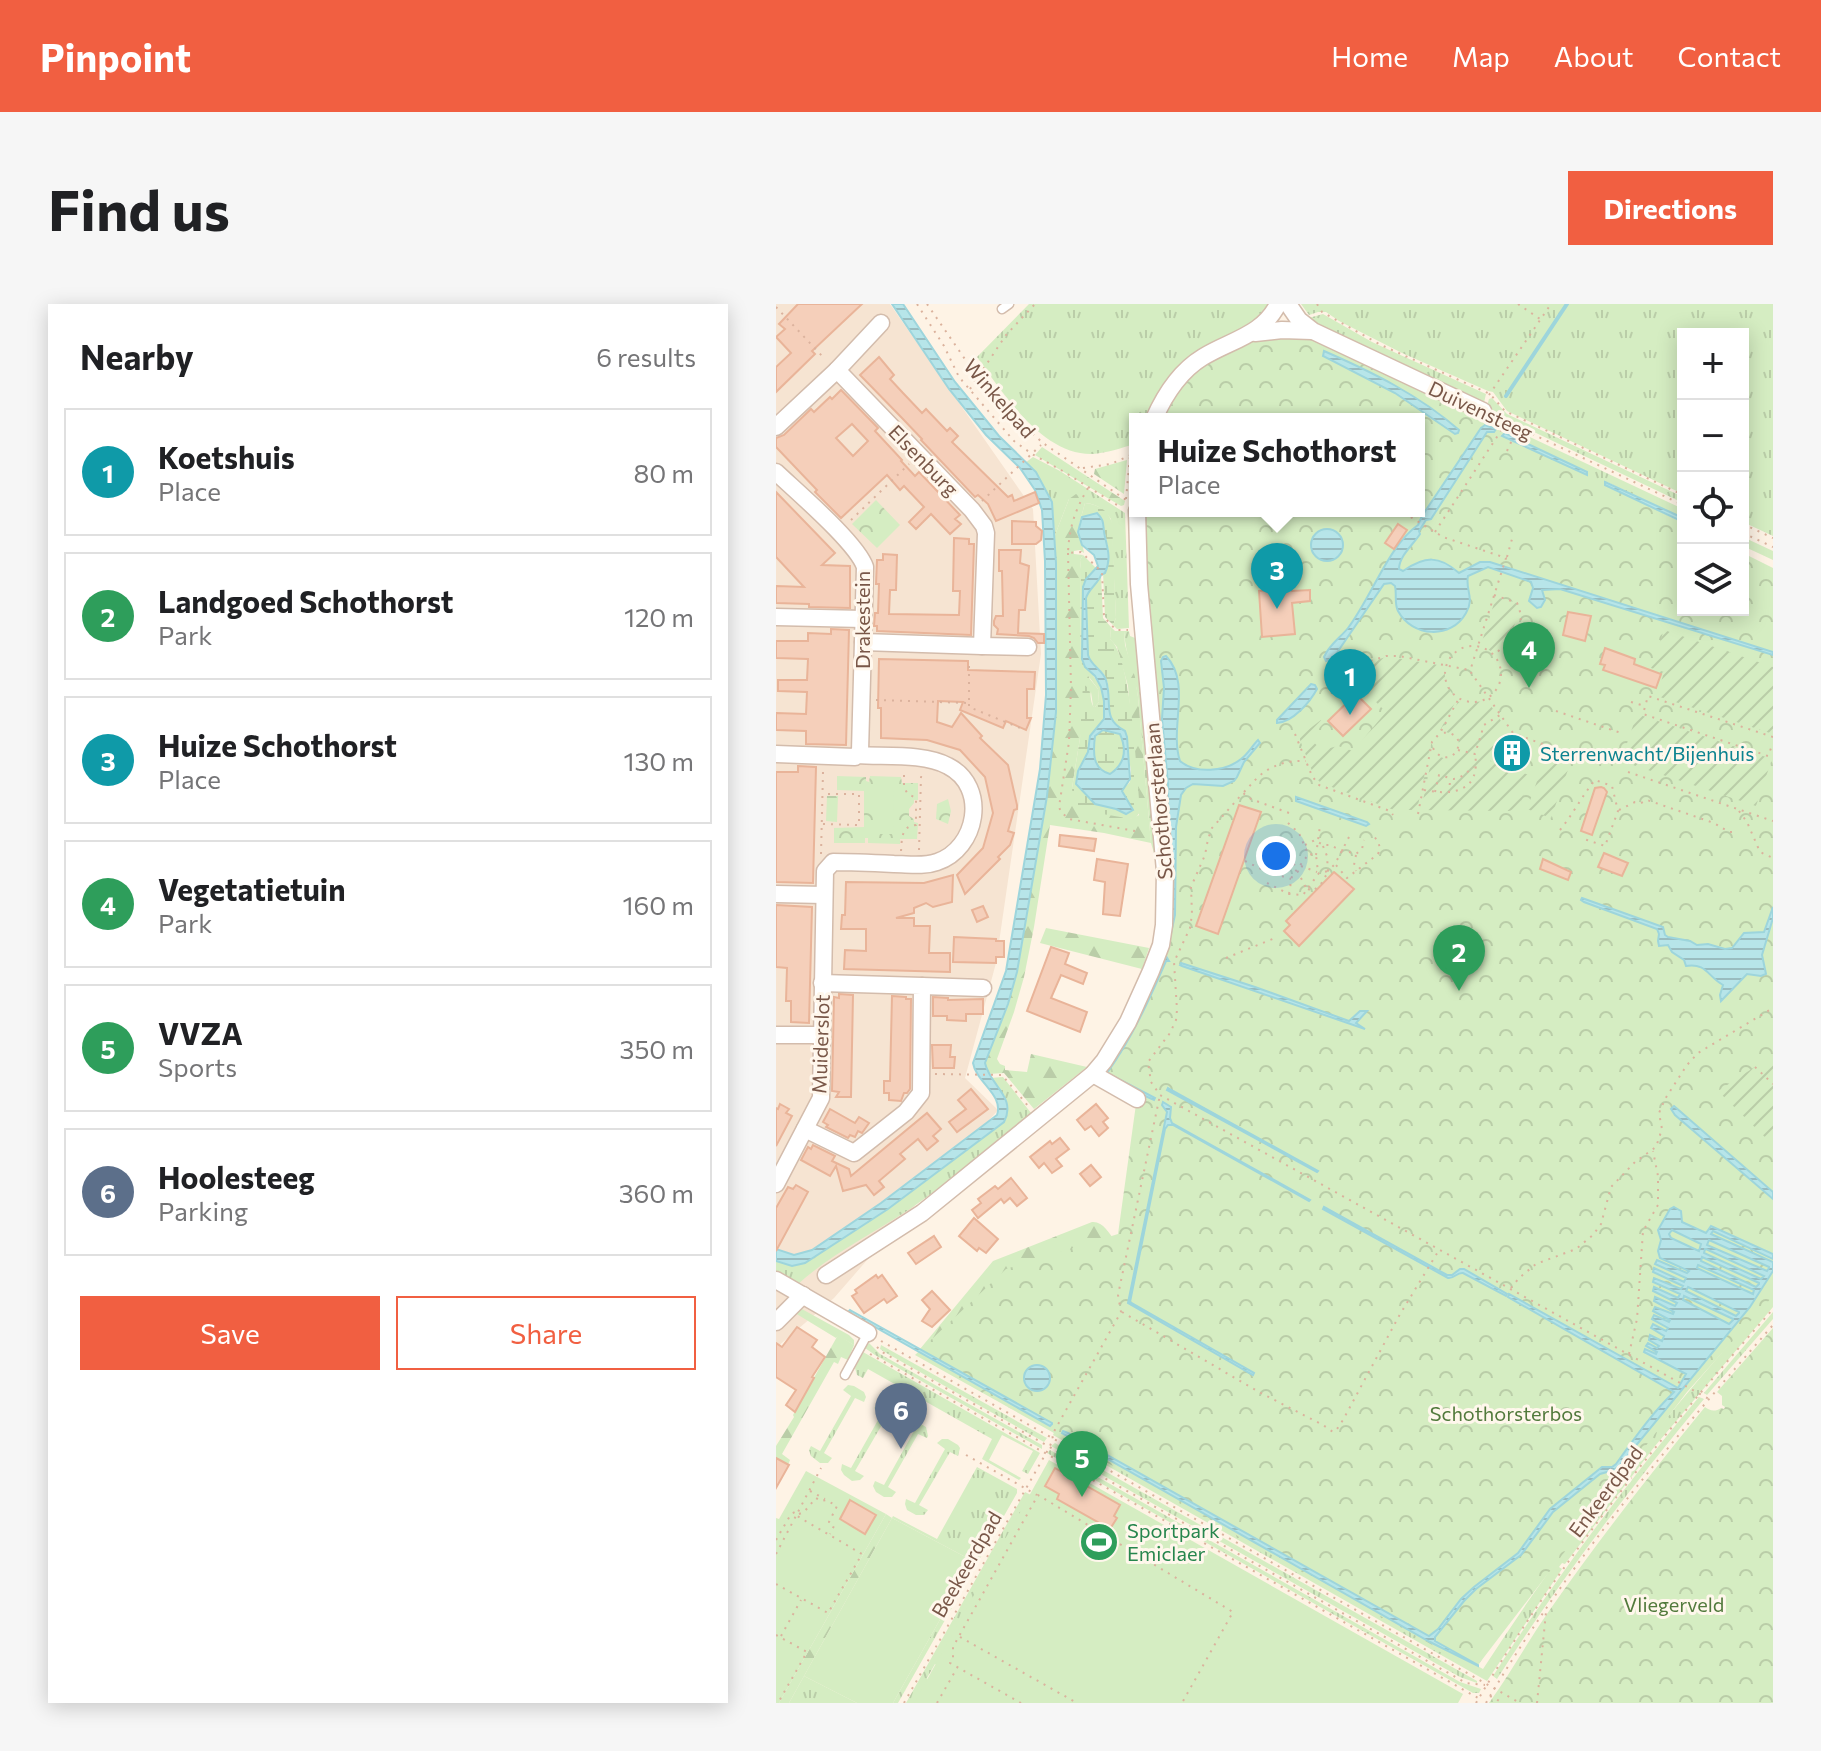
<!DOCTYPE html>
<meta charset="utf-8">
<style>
:root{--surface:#fff;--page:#f6f6f6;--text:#202124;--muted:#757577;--line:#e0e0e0;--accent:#f15f41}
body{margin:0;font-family:Commissioner,sans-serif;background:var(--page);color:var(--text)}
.controls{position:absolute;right:24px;top:24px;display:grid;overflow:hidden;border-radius:0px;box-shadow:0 4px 20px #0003}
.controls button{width:72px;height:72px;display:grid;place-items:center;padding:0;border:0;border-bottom:2px solid var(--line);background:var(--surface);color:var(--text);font:40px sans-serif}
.you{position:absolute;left:500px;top:552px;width:28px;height:28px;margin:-20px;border:6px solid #fff;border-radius:50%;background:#1a73e8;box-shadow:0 0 0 12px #1a73e833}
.badge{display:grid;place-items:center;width:52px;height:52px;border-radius:50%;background:var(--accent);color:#fff;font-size:26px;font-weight:700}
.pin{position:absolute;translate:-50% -66px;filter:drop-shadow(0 2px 4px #0008)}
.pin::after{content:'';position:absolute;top:42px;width:28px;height:24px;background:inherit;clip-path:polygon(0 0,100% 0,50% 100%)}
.popup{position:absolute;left:353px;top:109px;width:296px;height:104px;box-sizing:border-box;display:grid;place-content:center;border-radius:0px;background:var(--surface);filter:drop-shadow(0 2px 6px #0005);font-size:26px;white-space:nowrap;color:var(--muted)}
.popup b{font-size:30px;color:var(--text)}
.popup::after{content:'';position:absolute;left:50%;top:100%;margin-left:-16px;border:16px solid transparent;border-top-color:var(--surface)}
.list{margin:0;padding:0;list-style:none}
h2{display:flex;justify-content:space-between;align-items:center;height:104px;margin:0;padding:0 32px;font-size:34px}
h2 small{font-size:26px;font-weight:400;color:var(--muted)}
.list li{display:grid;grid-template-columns:52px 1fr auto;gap:24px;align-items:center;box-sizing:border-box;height:128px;margin:0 16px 16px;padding:0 16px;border:2px solid var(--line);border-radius:0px}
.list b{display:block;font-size:30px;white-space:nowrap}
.list p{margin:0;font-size:26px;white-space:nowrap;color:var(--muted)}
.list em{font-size:26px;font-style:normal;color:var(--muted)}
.actions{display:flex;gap:16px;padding:24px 32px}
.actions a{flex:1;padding:18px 0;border:2px solid var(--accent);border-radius:0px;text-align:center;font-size:28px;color:var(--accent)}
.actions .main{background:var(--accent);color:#fff}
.icon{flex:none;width:44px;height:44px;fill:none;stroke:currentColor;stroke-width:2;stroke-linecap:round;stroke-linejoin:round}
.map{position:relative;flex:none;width:997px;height:1399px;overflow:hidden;border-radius:0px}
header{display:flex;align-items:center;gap:48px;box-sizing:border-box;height:112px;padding:0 40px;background:var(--accent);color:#fff}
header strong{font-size:38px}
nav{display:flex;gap:44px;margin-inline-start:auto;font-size:28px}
.intro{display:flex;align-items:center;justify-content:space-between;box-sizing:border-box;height:192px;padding:0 48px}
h1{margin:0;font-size:56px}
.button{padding:20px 36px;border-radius:0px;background:var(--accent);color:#fff;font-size:28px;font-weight:700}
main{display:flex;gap:48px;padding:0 48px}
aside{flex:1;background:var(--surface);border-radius:0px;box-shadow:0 4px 20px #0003}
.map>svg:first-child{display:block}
.residential{fill:#f6e4d2}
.grass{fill:url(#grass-tufts)}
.forest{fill:url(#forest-firs)}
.wetland{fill:url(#wetland-marsh)}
.park{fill:url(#park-crowns)}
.garden{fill:url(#garden-furrows)}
.pitch{fill:#d5edc2}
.water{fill:url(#water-rules);stroke:#9dd5dc;stroke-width:2;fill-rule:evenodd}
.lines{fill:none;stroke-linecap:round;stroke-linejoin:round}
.stream{stroke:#9dd5dc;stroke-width:4}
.building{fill:#f5cfba;stroke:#e9b499;stroke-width:2;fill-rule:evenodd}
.service-casing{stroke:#d3bcac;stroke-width:11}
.minor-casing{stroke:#d3bcac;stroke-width:19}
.path{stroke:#dbb29d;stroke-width:2;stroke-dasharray:2 6;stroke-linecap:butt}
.service{stroke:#fff;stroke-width:8}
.minor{stroke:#fff;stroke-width:16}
.labels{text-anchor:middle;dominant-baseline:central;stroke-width:6;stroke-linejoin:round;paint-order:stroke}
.street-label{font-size:20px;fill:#795748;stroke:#fff7ec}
.culture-label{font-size:20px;fill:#0d838f;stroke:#fff7ec;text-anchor:start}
.park-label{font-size:20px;fill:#527a3c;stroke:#fff7ec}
.leisure-label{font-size:20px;fill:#27864d;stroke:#fff7ec;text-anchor:start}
</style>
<header>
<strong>Pinpoint</strong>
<nav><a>Home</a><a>Map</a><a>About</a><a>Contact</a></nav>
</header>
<div class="intro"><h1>Find us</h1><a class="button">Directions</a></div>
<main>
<aside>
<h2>Nearby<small>6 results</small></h2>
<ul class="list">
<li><span class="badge" style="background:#0f9aa8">1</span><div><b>Koetshuis</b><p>Place</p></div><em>80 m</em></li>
<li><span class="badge" style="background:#2e9e5b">2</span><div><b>Landgoed Schothorst</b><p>Park</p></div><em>120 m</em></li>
<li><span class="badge" style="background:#0f9aa8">3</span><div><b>Huize Schothorst</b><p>Place</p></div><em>130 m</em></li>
<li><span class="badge" style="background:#2e9e5b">4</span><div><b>Vegetatietuin</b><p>Park</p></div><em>160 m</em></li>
<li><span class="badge" style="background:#2e9e5b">5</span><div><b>VVZA</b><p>Sports</p></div><em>350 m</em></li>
<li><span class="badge" style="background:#5c6f8a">6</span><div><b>Hoolesteeg</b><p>Parking</p></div><em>360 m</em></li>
</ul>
<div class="actions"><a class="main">Save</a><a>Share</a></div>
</aside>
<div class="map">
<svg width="997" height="1399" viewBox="0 0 997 1399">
<defs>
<pattern id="grass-tufts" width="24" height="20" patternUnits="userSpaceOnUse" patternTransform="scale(2)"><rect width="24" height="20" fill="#d5edc2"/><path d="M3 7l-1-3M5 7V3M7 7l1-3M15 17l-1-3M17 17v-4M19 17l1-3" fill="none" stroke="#bacda8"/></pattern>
<pattern id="forest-firs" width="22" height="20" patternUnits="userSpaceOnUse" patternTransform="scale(2)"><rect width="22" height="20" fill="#d5edc2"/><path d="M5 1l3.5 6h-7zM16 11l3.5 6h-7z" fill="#bacda8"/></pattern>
<pattern id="wetland-marsh" width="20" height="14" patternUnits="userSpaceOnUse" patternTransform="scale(2)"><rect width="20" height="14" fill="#d5edc2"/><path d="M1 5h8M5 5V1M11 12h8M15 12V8" fill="none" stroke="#bacda8"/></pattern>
<pattern id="park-crowns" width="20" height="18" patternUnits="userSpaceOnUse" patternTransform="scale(2)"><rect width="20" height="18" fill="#d5edc2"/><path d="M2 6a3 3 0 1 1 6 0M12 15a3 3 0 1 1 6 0" fill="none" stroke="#bacda8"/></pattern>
<pattern id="garden-furrows" width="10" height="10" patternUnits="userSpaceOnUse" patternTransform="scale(2)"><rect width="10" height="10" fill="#d5edc2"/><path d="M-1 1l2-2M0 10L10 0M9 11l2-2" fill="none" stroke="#bacda8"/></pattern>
<pattern id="water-rules" width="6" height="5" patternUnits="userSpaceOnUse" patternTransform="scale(2)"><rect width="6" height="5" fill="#b7e5e9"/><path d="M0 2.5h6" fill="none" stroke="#9abcbf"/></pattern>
</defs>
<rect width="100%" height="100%" fill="#fef3e5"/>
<path class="residential" d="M0 0H114L257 205 265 350 220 659 189 774 222 806 58 994 0 1044Z"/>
<g class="grass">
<path d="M253 0H496L494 4 372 115H359V140C345 144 331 149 316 150 266 151 227 89 201 53Z"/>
<path d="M525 0H997V232L967 218V30H907V190L731 107 717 88 712 87 626 49 563 17 550 8H542L533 11Z"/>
<path d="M547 10 596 38 710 90 707 103 529 15Z"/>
<path d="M716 94 731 110 907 193V199L710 105 713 95Z"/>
<path d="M741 127 907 205V214L831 178 828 180 736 137 811 169 738 134Z"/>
<path d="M257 153 284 167 349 209 353 324 341 325 337 321 340 314 335 215C328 205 321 200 309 199V196L293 195 279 231 276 197 249 159Z"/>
<path d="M967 233 997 247V256L967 242Z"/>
<path d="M348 327H353L354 332 364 336 382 547 378 549 375 539 362 393C359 371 349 350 348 327Z"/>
<path d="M227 773 255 809C215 842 176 876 134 905 96 930 55 950 21 981L0 969V957L16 962 29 959 112 905 228 818C238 798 226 789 214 774Z"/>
<path d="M997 990V1003L879 1142 789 1260 786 1259 783 1263 786 1265 711 1377 277 1131 279 1126 707 1365C728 1333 749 1301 772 1269 841 1171 918 1079 997 990Z"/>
<path d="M24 1004 73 1031 78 1036V1041L62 1032 60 1034 19 1009Z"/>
<path d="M997 1008V1015L931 1091 928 1089Z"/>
<path d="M93 1039 104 1050 266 1141V1145L99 1051 89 1044Z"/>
<path d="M105 1041 271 1134 268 1138 112 1050 104 1045Z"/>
<path d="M87 1048 264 1149 252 1170 246 1167 257 1147 226 1131 213 1156 245 1174 243 1176 206 1155 216 1135 92 1065 87 1074 81 1071 79 1064Z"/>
<path d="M72 1081 78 1082 88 1088 90 1093 88 1098 79 1094 48 1149 56 1154 52 1159H44L35 1152 33 1146 35 1142 44 1147 75 1092 67 1086Z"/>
<path d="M923 1093 928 1095C854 1184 783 1277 721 1375L717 1372C779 1275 849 1181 923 1093Z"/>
<path d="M104 1099H109L119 1105 121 1114 120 1116 111 1112 79 1167 88 1172 84 1176 76 1177 68 1171 65 1166 66 1160 75 1164 106 1109 98 1104Z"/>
<path d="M135 1117H140L150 1123 152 1132 151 1134 142 1130 112 1183 120 1188 116 1193H108L100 1188 97 1182 99 1177 108 1181 138 1127 129 1122Z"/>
<path d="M166 1135H172L182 1141 184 1144 182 1152 174 1148 143 1201 152 1206 148 1211H140L131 1206 129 1200 130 1195 139 1199 169 1145 161 1139Z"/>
<path d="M279 1139 701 1377V1379L684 1373 275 1142Z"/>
<path d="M274 1146 684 1378 705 1385 703 1389H697L271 1149Z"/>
<path d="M201 1163 241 1185V1189L122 1399H117L197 1257 116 1214 117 1212 161 1235Z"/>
<path d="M249 1188 257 1192 167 1364 159 1360 151 1374 159 1399H130Z"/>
<path d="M28 1372 81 1399H13Z"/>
</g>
<g class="forest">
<path d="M266 143 349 197 348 201 345 202 259 151Z"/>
<path d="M351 156 348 190 318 170 319 165Z"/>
<path d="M300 190 309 196V199L303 221 308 249 304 246 298 247V250L307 251 304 256 305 265 304 354 314 375 322 385 323 398 319 403 317 402 315 388 304 434 296 484 356 515 363 511 352 382 341 343 334 335 335 323 339 327H348L349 341 359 373 362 393 375 539 328 529 274 521 258 623 248 673 238 708 221 755 224 760 229 762V766L251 768 255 750 311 763 258 805 228 769 212 770 209 763 210 752 232 700 241 668 271 491 280 408 279 231 293 195Z"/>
<path d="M51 492H62L61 518 50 517Z"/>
<path d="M270 624 373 644 366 665 264 639Z"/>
<path d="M316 918C327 917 333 929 339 937L161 1055 144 1045 217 957Z"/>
<path d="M62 1031 78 1041 72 1056 65 1053 62 1060 58 1058 6 1150 14 1156 12 1161 0 1154V1142L18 1113 17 1111Z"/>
<path d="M110 1210 116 1214 13 1399H3Z"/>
</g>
<g class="wetland">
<path d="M309 199C322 200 333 207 336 219L340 314 337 321 329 313 327 268 332 263 333 248 328 225 308 213 304 217Z"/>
<path d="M307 251 320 264 310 275 307 283 306 355 325 383 328 397V415L314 432 312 448 306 462 300 480 319 500 340 505 350 510 352 498 346 486 354 478 355 466 347 426C323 414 339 391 329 372 324 363 315 361 312 351L310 294C313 285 322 280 325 271L327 314 335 323 334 335C356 352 361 475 364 508L359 515H356L309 507 300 501 297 495 296 484 304 434 307 380C317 386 313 393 317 402L319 403 323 398 322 385 310 369 304 355 305 266 304 256Z"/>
<path d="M327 426 344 430C351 446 349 460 334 470 315 465 317 448 319 432Z"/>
</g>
<g class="park">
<path d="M534 31 907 219V306H967V249L997 264V992L911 1088 699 1365 139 1051 230 965 342 930 361 793 323 770 389 639 365 207H643V115H385L411 71 435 54 474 37 498 32Z"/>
<path d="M100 196 124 221 101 244 76 220Z"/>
<path d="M61 472 90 473V477L93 478 94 472 125 473 126 479H142V496H138V499L133 505V512L138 515V518L142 519 141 535H124V540L92 539V534H89V539H58V524L88 523V487L61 486Z"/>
<path d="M172 495 175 507 172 520 160 515 161 500Z"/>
<path d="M997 1024V1399H713C734 1370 752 1337 773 1307 822 1237 875 1169 929 1103 934 1107 939 1108 945 1104L948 1105 949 1103 946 1101V1092L941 1088Z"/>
</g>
<g class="garden">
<path d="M720 293 741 299 745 314C737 318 737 324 739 331L718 349 705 341Z"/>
<path d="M888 326 997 363V430L881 392 888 368 875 364Z"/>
<path d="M610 353 626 355 668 362 670 382 681 395 663 428 656 436 641 506H618L545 479 538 472 524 436V432L545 416 548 419 533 434 546 446 562 442 577 447 610 408 585 383 573 393 554 379 556 375 579 363Z"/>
<path d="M711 396 729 423 722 427 714 457 753 471 745 499 740 505 733 507 645 506 657 448C681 470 697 428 666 428L682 398C692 396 699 400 711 396Z"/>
<path d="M861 410 996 455 980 502 845 457Z"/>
<path d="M770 452 794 460 775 514 751 505Z"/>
<path d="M997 751V841L942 787Z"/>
</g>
<g class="pitch">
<path d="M97 483H118L117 530H97Z"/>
<path d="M273 1156 687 1390 682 1399H138Z"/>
<path d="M30 1167 110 1210 3 1399H0V1214L3 1215Z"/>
<path d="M116 1214 197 1257 117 1399H81L28 1372Z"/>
</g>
<g class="water">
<path d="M116 0H127L179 78 223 132 260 168 276 198 280 259V408L271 492 241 668 232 700 209 759C214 782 241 793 228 818L112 905 29 959 16 962 0 957V945L18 951 36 946 105 899 221 811C228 791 200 778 197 759L230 667 264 465 270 391 269 257 266 206 259 186 244 164 210 131 173 85Z"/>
<path d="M548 47C596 68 643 91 683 126L682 129 679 130 619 89 547 52Z"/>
<path d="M709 121 720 125 718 128H711L655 215 650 216 643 227 644 230C637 241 623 252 623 265L627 267C649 252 663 251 683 269L704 258H714L997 348V351L784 285 766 286 769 296 765 303 761 304 753 297 757 284 755 278 712 263 692 272C689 286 699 294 690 309 675 336 636 333 622 307 618 299 621 290 619 282L615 279 608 280 560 350 553 356 550 357 548 353C553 341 564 334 572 324 595 294 613 241 642 221L646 212 705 124Z"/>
<path d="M729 129 811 168V171L726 132Z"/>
<path d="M829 178 907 214V218L829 181Z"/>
<path d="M321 209C328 216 327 219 328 228 331 244 336 253 329 269L325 271C322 280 313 284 310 294L312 351C315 362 327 366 330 376 337 399 325 414 349 427L351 433 354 475 346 487 357 506 350 510 340 505 319 500 300 480 302 467 312 448 314 432 328 415V397L325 383 319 372 309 363 306 355 307 283 310 275 322 262 318 251 306 241 302 228 306 213ZM327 426 344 430C351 446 349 460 334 470 316 465 317 448 319 432Z"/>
<circle cx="551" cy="241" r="16"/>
<path d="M390 352C416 379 393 424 404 457 419 470 449 468 465 455 472 450 476 442 482 436L484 439 468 458 461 473 458 477 447 482 417 480 410 484 405 491 400 523 399 611 394 634 397 572 392 522V480L386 415 388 384 385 357 387 353Z"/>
<path d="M535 380 539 381 541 385C534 398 517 418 501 419V416Z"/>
<path d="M520 493 591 518 593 520 590 522 520 497Z"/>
<path d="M806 594 887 623 889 631 892 633 914 637 921 641 932 640 949 645 956 644 968 629 988 628 997 603V614L986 651 990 670 985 672 971 670 945 697 944 691 947 681C931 672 931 659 910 662L908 656 896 648 892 641 883 642 882 637 883 630 881 625 808 598 805 596Z"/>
<path d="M390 652 393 657H390C373 696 356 734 331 769L379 794 378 796 367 791 328 770 352 732 371 696Z"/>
<path d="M405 659 479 683 573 717 584 707H591L580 719 589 725 406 662 404 661Z"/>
<path d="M392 784 542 867 541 868 391 786Z"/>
<path d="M387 798 395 803 394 814 396 819 534 896 533 897 397 821H392L389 825 354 998 478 1069 477 1071 352 999 391 808 386 801Z"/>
<path d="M898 802 997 888V895L899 811 895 805Z"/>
<path d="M548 903 671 971H676L684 965H688L731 990 730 992 687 969C681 968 678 975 672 974L547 905Z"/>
<path d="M898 903 905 907 906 918 930 929 935 922 997 950V955L937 927 935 930 997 958V967L974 1003 844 1161 838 1166 824 1170 777 1208 745 1251 700 1285 688 1297 659 1333V1337L702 1361V1362L654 1338 286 1129 287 1127 292 1129 653 1332 662 1325 685 1295 698 1283 742 1249 774 1205 826 1163H836L840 1160C858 1135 876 1109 898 1088L732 993 733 990 902 1084 910 1070 868 1048 869 1045 880 1050 881 1048 870 1042 872 1039 881 1044 883 1042 873 1036 874 1031 886 1037 888 1032 875 1024 877 1020 890 1027 892 1024 876 1015 878 1011 893 1018 894 1016 877 1007 879 1003 897 1010 898 1008 878 997 879 993 899 1002 901 999 877 987 878 983 902 994 904 990 877 978 878 974 905 985 907 982 877 968 878 964 908 978 910 974 879 960 881 956 911 969 913 967 884 954 882 947 885 936 882 926 894 905ZM896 926 925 940 923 947 895 934 893 930ZM933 936 993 963V964L991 967 931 941ZM929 945H930L988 972 985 975 928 949ZM926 953 983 979V980L980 983 925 957ZM922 961 978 986 977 990 921 964ZM912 983 963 1008V1009L960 1012 910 987ZM908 992 957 1015V1016L953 1020 907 996Z"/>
<path d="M74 1006 276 1119V1120L274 1122 76 1010 73 1007Z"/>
<circle cx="261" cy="1074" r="13"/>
</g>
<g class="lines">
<path class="stream" d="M730 92 791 0"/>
</g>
<g class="building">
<path d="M22 0H86L36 47 39 50 0 88V63L15 49 0 33 9 25 3 20Z"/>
<path d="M103 53 118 71 114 75 127 89 146 109 150 105 171 127 174 124 182 132 176 138 232 193 236 191 238 197 259 188 263 199 220 217 212 200 202 191 199 193 145 136 146 135 126 114 84 71Z"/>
<path d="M65 86 102 124 99 127 126 156 125 157 139 172 143 168 184 211 179 215 185 220 174 230 155 210 140 225 133 218 148 203 128 182 124 186 111 171 65 214 39 188 41 186 0 143V134L8 131 35 105 38 108 54 93 56 95ZM76 120 92 137 77 152 60 134Z"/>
<path d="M0 188 59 249 46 261 74 262V304L33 303V300L0 299V282L28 283 0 253Z"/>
<path d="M236 217 260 218V222L266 227 265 236 260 240H236Z"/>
<path d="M622 220 631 226 618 245 609 239Z"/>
<path d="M178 234 193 235V240H198L195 331 101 327V322H98L99 309H102L103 280H100L101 256H107V250L121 251 120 286H114L113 310 183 311 184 287H177Z"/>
<path d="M223 246H245L244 259 253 262 249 306H243L242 329 268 330V339H262L258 334 253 332 221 330 222 325 218 321V317L220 312H227L226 267H223Z"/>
<path d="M515 284 516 287 534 286V297L516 299 519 330 486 333 483 287Z"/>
<path d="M792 308 815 312 809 337 787 331Z"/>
<path d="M55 325 73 326 70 441 30 440V427L0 426V409L30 410 31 388 2 387V376H31L32 355 0 354V337H32V329L55 330Z"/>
<path d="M829 344 859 355 858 360 885 370 880 384 827 366 829 361 824 360Z"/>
<path d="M103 355 192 357V366L259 368 258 385H251V414H255L250 426 230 417 227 424 184 406 187 398 162 397 161 418 176 423 185 409 206 432 204 434 232 461 241 501V505L238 506 232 527 238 529 234 541 222 553 224 555 189 590 181 571 207 544 217 509 209 473 184 446 151 436 105 434V404H102Z"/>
<path d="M580 390 595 405 567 432 552 417Z"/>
<path d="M729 433 751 441 743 464 721 456Z"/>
<path d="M22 462 40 463 37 579 0 578V468H22Z"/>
<path d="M825 483 828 484 831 488 816 531 805 527 819 484Z"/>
<path d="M463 501 485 508 442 630 420 622Z"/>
<path d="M284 531 320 535 318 547 283 542Z"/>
<path d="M828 549 852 559 846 572 822 563Z"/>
<path d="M321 555 352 560 344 612 327 610 329 578 318 576Z"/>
<path d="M767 555 795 568 792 576 764 565Z"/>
<path d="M558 568 578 585 523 642 508 627 514 621 510 617Z"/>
<path d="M177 571 176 598 157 603 150 599 138 604V609L120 614H138V622H154L153 649H174V668L68 665 69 646 90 647V625H65L66 611H69L70 578 148 579Z"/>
<path d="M0 601 36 603 33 719 15 718V697H10L11 664 0 663Z"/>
<path d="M207 602 212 613 201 618 196 606Z"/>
<path d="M178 633 220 635V637H228V653H220V659L177 658Z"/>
<path d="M275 643 293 649 289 660 311 669 307 680 285 671 275 694 311 708 304 728 251 707Z"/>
<path d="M63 690 77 691 75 793H60L63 788 56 787 58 693 63 694Z"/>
<path d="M116 692 130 693V695H135L134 785 131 789H128L125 797 113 796V789H108V777H114Z"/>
<path d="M157 693 172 694V696L207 695V710H190V717L171 716V712H157Z"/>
<path d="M156 741H175L174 753H179L178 764H157Z"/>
<path d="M195 785 212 805 181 828 173 818 190 805 182 796Z"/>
<path d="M4 800 13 805 10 809 16 812 0 842V804L2 805Z"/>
<path d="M320 800 332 814 327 818 332 824 323 832 315 822 309 826 301 816Z"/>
<path d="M54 805 79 819 83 813 93 819 86 829 82 827 79 833 74 831 72 834 50 823 52 821 47 818Z"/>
<path d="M151 809 165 825 157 832 162 837 151 846 142 835 124 850 129 855 103 877 108 883 98 891 90 881 67 887 60 862 54 872 25 856 32 843 35 845 37 841 59 852 56 857 73 865 75 872Z"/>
<path d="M284 834 293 845 280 855 286 862 276 869 268 859 263 864 254 853 274 837 276 840Z"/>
<path d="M315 861 325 873 314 882 304 870Z"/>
<path d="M235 874 251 894 241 902 234 894 228 899 225 895 202 914 196 906 205 899 202 895 219 882 222 885Z"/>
<path d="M20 881 32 888 0 947V904L12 883 17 885Z"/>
<path d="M198 914 222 935 210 949 203 944 201 947 183 932Z"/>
<path d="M158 932 165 943 140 960 132 949Z"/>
<path d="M100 971 102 974 106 971 121 992 111 999 108 995 88 1009 76 992 81 989 79 986Z"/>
<path d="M156 987 174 1006 156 1023 146 1017 154 1005 146 996Z"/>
<path d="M21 1023 41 1036 36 1043 49 1053 36 1073 38 1074 19 1108 10 1101 20 1086 0 1073V1039L6 1043Z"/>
<path d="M0 1154 13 1161 0 1184Z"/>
<path d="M279 1164 344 1201 338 1212 341 1214 334 1225 281 1195 283 1190 269 1182Z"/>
<path d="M74 1196 100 1211 89 1230 64 1215Z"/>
</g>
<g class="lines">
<g class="service-casing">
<g id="service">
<path d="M226 5 233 0"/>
<path d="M69 1071 92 1029"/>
</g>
</g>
<g class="minor-casing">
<g id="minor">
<path d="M512 0 523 16 537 27 707 107"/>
<path d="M479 29 506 26 536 27"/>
<path d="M61 66 105 19"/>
<path d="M378 115C389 90 404 67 427 53 455 36 487 31 502 0"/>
<path d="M0 123 61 66 196 206 208 222 210 229 206 342 87 338"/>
<path d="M0 168C21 188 81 239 89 263L84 447 81 451"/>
<path d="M0 313 87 315"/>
<path d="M206 342 252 343"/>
<path d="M0 450 79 453 81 451C109 453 148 449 172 462 213 483 201 545 161 558 147 563 132 560 118 560 98 559 77 558 57 558L49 567 45 794 0 880"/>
<path d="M0 590 48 591"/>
<path d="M146 682 207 684"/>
<path d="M0 731H45"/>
<path d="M317 770 361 795"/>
<path d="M29 825 78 849 130 808 145 789 146 682 46 679"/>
<path d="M50 971 146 909 317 770 328 757 352 718 375 667 385 641 388 621 389 567 363 280 361 207"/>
<path d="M0 976 92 1029"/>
<path d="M0 1018 27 991"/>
</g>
</g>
<g class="path">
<path d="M141 0 168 42 183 73 238 137 256 150 285 166 346 204"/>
<path d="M151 0 202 74 237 112 267 139 350 196"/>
<path d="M541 0 546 8 605 41 714 90 729 107 907 191"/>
<path d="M742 0 764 15"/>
<path d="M0 3 48 54"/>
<path d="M194 85 230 31 259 0"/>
<path d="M713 91 775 0"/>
<path d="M720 113 907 201"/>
<path d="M358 147 359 136"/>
<path d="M731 147 741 125"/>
<path d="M307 164 335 160 359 149"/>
<path d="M312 184C299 206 293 224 292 249L305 248 326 268 328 313 340 326H352"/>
<path d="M350 195 354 152"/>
<path d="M206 197 265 141"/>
<path d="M628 209 667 233 730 254 694 367 737 429 769 441"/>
<path d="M75 216 133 160"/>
<path d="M967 220 997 234"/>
<path d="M659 228 730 119"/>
<path d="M967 229 997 243"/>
<path d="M292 249 295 383 293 438 283 503 285 508 293 515 359 527"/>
<path d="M731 253 736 235"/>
<path d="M718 291 741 299C752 324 737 334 719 350"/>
<circle cx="697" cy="370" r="28"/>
<path d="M549 372 610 352H623L693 366"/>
<path d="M100 396 193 399V358"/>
<path d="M855 398 869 402"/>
<path d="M193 400V403L244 424"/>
<path d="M780 407 845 429"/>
<path d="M519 430 536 472 543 481 614 507 617 511"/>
<path d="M997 433 872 392 867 410 992 452 997 439"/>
<path d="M657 444C665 459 682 455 683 438 679 429 673 428 664 429"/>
<path d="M682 446 699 450 708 421 724 411"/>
<path d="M852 468 997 517"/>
<path d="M648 486C678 492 705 487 699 450"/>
<path d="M468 488C473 483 477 478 482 473 495 461 512 456 530 457"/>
<path d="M659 488 663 471C667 471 670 473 673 474 683 478 690 468 698 463"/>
<path d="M673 489 674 477"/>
<path d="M843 506 859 498 865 499 871 496 938 519 953 528H957L960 525"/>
<path d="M963 507 971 518 984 548 997 554"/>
<path d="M513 509 475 495 467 489 436 524 432 535 429 551 415 583 416 610 414 624 398 658 401 706 400 716 394 729 372 758 375 778 384 791 933 1095"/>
<path d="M642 510 656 438 664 429 682 396"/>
<path d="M512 519 523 529 532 550 540 551 542 568"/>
<path d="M47 520 83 521V490H48"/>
<path d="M784 526C797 510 806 492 819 476L836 482 842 507 829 542 805 534"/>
<path d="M573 533 559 560 571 574 602 550C605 542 603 539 598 532"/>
<path d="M529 541 539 536 547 541H554L562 545 580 550 586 545 588 536"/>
<path d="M547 542 551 552 552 567 558 561"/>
<path d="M143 546 145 473 148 474V471"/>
<path d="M125 547C126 535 125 522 140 521V494L132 490 128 484V469"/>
<path d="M506 549 517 558 530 584"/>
<path d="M45 550 47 468"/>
<path d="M540 551 544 522"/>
<path d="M580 551 578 561 580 567"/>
<path d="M469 557 487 566 515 575"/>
<path d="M525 562 541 568"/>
<path d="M491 579 513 590 527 591 543 569 552 567"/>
<path d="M532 585 537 587 545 580 552 568"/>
<path d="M513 590 516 572 532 551"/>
<path d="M450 654 499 634"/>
<path d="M979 763 997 780"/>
<path d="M159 770 226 771 253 803"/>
<path d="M735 984 743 974 760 960 800 945 817 931 825 920 835 883 859 858 880 843 886 825 883 809 889 795 911 761 922 749 997 704"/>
<path d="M346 1008 483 1088 547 1121 557 1128 561 1125 567 1116 623 1012 663 946"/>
<path d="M105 1037 744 1399"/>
<path d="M101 1043 106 1048 690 1379 709 1381"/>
<path d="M94 1050 702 1394"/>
<path d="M853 1050 861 1015 867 927 882 901V872L877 847"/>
<path d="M190 1151 261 1191"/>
<path d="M34 1187 49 1195"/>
<path d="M23 1210 28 1208 40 1194 45 1197 50 1196 61 1202 53 1218 58 1222 54 1230"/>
<path d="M0 1236 15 1210 21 1207"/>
<path d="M0 1250 45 1164"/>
<path d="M0 1280 52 1309 86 1250 21 1212"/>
<path d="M0 1331 31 1348 2 1399"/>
<path d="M5 1332 25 1296"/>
<path d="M184 1333 301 1399"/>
<path d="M714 1392 727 1399"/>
<path d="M128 1399 273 1144 277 1135 276 1131 345 1008 342 991 384 791"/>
<path d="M161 1399 181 1364"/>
<path d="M245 1399 174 1359 177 1354V1343L262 1191 457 1308 406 1399"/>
<path d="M700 1399C783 1258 888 1128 997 1005"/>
<path d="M710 1399C790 1262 893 1140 997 1021"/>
<path d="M761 1399 770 1308"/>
</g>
<use href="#service" class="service"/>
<use href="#minor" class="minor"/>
</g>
<defs>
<g id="building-disc" transform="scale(2)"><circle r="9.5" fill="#0f9aa8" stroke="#fff7ec"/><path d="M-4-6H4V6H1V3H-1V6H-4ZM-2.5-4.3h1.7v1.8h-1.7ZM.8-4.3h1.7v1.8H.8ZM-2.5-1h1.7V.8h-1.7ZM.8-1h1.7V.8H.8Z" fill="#fff"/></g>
<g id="stadium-disc" transform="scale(2)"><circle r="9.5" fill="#2e9e5b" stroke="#fff7ec"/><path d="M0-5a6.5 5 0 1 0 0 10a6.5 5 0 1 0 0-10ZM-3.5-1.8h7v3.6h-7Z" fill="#fff"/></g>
</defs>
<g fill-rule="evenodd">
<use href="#building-disc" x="736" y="449"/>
<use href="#stadium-disc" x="323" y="1238"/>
</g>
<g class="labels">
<g class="street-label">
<text transform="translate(224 94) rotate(49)">Winkelpad</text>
<text transform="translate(705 106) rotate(25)">Duivensteeg</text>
<text transform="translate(148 156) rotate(46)">Elsenburg</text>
<text transform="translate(86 316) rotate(-90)">Drakestein</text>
<text transform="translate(382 497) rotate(-95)">Schothorsterlaan</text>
<text transform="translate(44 740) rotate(-88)">Muiderslot</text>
<text transform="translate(829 1187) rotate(-53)">Enkeerdpad</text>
<text transform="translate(190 1260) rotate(-60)">Beekeerdpad</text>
</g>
<g class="culture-label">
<text x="764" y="449">Sterrenwacht/Bijenhuis</text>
</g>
<g class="park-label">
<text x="730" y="1109">Schothorsterbos</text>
<text x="898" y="1300">Vliegerveld</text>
</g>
<g class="leisure-label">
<text x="351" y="1226">Sportpark<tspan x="351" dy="23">Emiclaer</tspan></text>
</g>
</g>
</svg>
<div class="controls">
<button>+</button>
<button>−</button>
<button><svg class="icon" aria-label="locate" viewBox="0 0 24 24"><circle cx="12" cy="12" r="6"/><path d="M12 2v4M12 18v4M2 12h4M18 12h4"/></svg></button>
<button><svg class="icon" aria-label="layers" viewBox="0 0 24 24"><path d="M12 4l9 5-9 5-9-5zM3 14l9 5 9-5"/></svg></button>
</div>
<div class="you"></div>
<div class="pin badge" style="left:574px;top:411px;background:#0f9aa8">1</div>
<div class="pin badge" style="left:683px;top:687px;background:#2e9e5b">2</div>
<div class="pin badge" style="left:501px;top:305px;background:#0f9aa8">3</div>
<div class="popup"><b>Huize Schothorst</b>Place</div>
<div class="pin badge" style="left:753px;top:384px;background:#2e9e5b">4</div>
<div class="pin badge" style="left:306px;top:1193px;background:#2e9e5b">5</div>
<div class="pin badge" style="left:125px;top:1145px;background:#5c6f8a">6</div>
</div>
</main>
